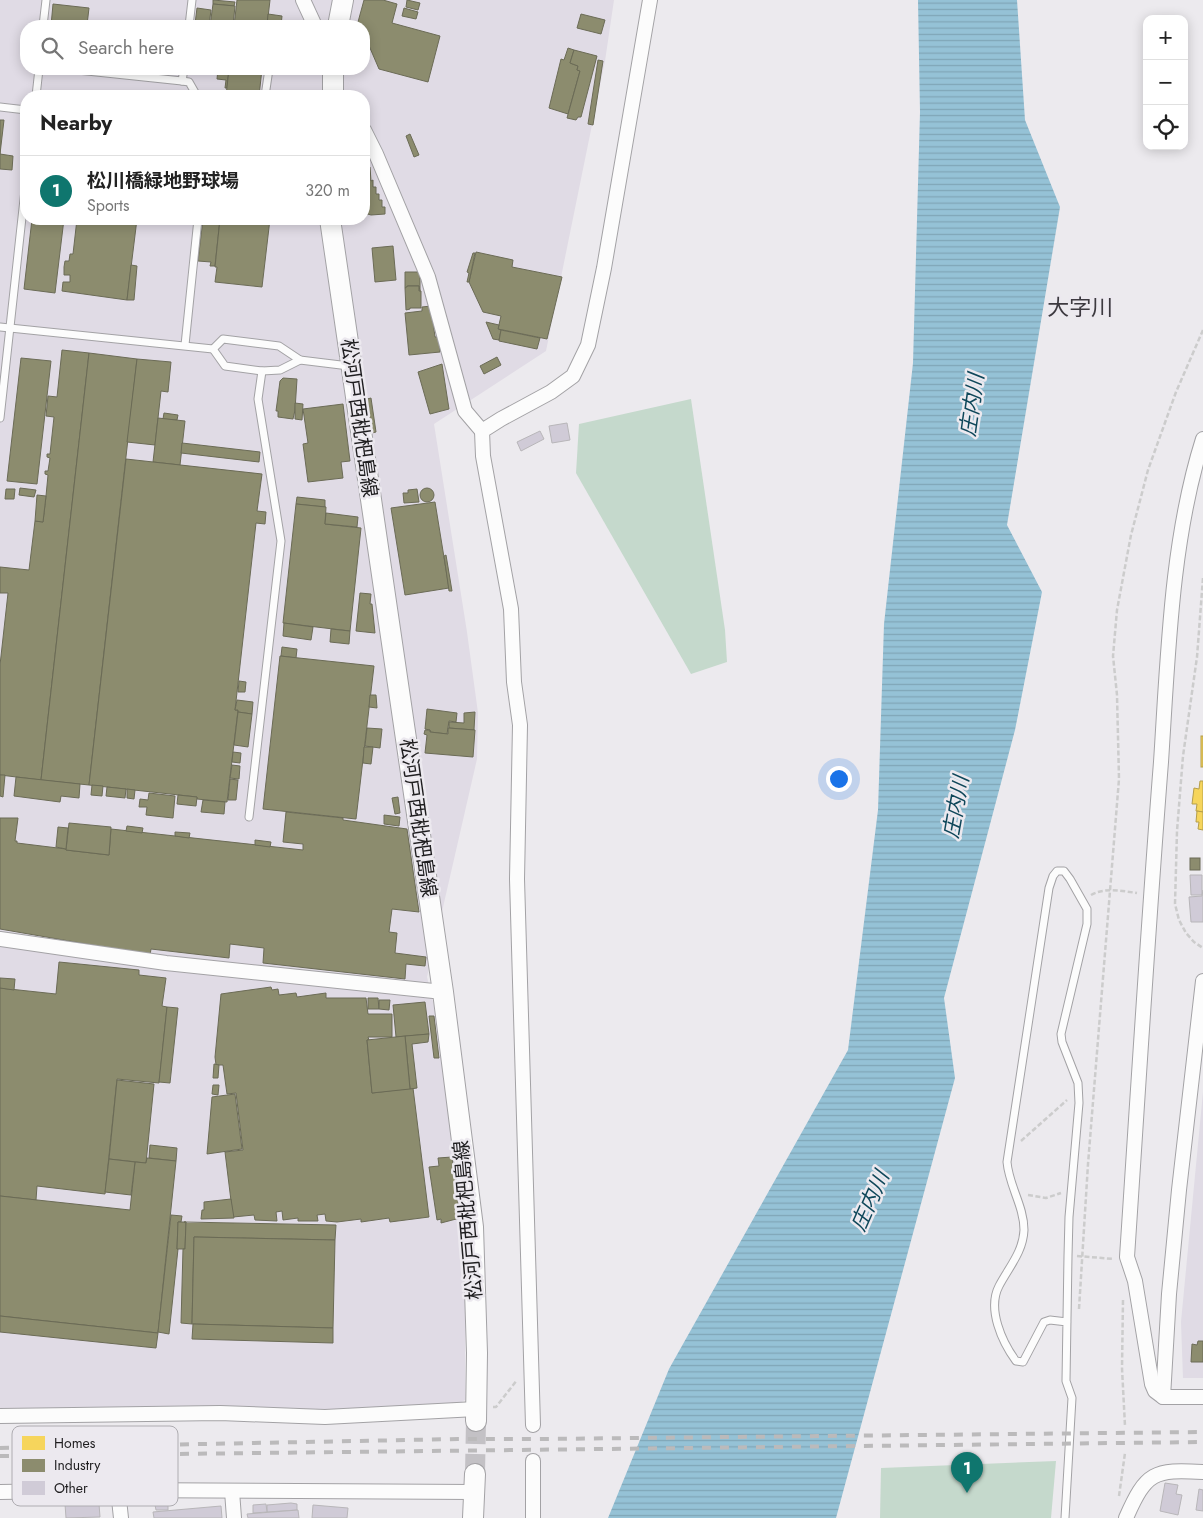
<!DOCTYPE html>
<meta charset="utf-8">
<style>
:root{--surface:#fff;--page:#f6f6f6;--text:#222;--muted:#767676;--line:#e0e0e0;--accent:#0f766e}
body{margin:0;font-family:Jost,"Noto Sans JP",sans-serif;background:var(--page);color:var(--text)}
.controls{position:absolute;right:15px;top:15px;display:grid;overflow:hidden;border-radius:10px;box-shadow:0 2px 12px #0003}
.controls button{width:45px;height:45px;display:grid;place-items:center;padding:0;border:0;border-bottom:1px solid var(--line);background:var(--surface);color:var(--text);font:25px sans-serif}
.you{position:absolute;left:838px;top:778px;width:18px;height:18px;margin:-12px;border:4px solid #fff;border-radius:50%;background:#1a73e8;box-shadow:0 0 0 8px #1a73e833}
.badge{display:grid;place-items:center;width:32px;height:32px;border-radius:50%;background:var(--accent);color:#fff;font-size:16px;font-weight:700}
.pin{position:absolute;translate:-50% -41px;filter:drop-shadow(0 1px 2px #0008)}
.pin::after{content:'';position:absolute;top:26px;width:18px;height:15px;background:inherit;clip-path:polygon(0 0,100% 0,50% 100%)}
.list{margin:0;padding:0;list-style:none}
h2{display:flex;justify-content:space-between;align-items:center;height:65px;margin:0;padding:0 20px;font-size:21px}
h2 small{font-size:16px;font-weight:400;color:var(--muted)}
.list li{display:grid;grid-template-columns:32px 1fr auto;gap:15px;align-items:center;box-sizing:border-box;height:70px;padding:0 20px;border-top:1px solid var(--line)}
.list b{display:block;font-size:19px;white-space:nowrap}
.list p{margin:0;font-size:16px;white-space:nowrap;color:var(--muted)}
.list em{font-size:16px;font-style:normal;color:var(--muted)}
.icon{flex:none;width:28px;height:28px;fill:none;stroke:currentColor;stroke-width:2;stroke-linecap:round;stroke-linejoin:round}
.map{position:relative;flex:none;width:1203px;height:1518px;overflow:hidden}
.search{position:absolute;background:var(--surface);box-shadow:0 2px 12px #0003;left:20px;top:20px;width:350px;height:55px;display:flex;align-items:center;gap:12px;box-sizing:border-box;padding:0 18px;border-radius:20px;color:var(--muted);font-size:19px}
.panel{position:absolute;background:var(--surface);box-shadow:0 2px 12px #0003;left:20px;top:90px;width:350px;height:135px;border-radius:20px}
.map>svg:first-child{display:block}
.built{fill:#e0dbe5;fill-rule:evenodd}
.garden{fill:#c5d9cc}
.water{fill:url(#water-rules)}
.homes{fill:#f6d55c;stroke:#b59e4a}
.industry{fill:#8c8c6e;stroke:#6b6b56}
.building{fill:#d0cbd7;stroke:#b8b6b9}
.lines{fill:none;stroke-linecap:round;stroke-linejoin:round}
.secondary-tunnel{stroke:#c3c1c5;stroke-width:20;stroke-dasharray:20 10;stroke-linecap:butt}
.service-casing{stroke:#a3a2a5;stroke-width:9}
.minor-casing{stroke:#a3a2a5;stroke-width:16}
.secondary-casing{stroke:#a3a2a5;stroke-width:22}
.path{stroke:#ccc;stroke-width:2.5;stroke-dasharray:5 2.5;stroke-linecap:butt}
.service{stroke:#fcfcfc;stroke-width:7}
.minor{stroke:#fcfcfc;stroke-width:14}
.secondary{stroke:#fcfcfc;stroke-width:20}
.rail{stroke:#bbbabb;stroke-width:4;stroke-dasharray:9 9;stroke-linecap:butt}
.labels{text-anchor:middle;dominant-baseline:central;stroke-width:5;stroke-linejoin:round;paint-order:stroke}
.street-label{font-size:20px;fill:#1e1d1f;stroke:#ece9ef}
.water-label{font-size:21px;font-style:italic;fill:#0f475a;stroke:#ece9ef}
.quarter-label{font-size:22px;fill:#3d3a40;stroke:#ece9ef}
.key{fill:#ece9ef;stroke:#aeacb1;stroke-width:1}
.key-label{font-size:14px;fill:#1e1d1f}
</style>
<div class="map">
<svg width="1203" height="1518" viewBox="0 0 1203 1518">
<defs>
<pattern id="water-rules" width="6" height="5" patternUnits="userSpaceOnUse" patternTransform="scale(1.25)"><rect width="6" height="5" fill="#95c2d6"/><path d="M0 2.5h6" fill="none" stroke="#80a6b7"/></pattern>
</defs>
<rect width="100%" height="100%" fill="#eceaee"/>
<g class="built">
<path d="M0 0H614L605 61 546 351 434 424 467 632 478 713 477 759 427 977 434 1006 456 1165 463 1228 465 1300V1400L456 1405 334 1411 255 1409 219 1406 0 1410ZM26 26H364V69H26ZM26 96H364V219H26Z"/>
<path d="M1203 1092V1378H1183L1181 1322Z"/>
</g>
<g class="garden">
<path d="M691 399 725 630 727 662 691 674 576 473 579 424Z"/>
<path d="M1056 1461 1051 1518H880L881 1468Z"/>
</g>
<path class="water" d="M918 0H1017L1025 120 1060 207 1007 525 1042 592 1015 730 944 998 955 1078 836 1518H608L669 1369 848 1050 878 810 884 624 913 363 920 112Z"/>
<g class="homes">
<rect x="1201" y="736" width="2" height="31"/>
<path d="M1200 781H1203V812L1196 811 1197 804H1192L1194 788 1199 789Z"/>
<path d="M1197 811 1203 812V830L1198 829 1199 822H1196Z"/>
</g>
<g class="industry">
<path d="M213 0 235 2 234 6 213 4Z"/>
<path d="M237 0H270L267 26H234Z"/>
<path d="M364 0H383L397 4 392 23 440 36 428 82 379 69 364 34V26H360L358 22Z"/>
<path d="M407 0 420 3 418 10 406 7Z"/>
<path d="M53 4 89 8 87 25 83 24V26H51Z"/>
<path d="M213 4 235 6 233 26H210Z"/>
<path d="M197 8 211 10 209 26 195 24Z"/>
<path d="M404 8 418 12 416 19 402 16Z"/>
<path d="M268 14 282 16 281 26H267Z"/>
<path d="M581 14 605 20 601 34 577 28Z"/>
<path d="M568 48 574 50 570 63 578 66 577 70 580 71 568 114 549 108 561 59 564 60Z"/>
<path d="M574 50 597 56 581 117H578L576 120 567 118 580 71 577 70 578 66 570 63Z"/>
<path d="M598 60 603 61 593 125 588 124Z"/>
<path d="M189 69H209V74L188 71Z"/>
<path d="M218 69H229L227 88H225L226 80 217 79Z"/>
<path d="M229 69H262L259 96 244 95V96H226Z"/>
<path d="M0 120H4L0 154 13 156 12 170 0 169Z"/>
<path d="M410 134 419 155 414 157 406 136Z"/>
<path d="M364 167H370L371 181 373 180V187H376V194H379V200H382V207H385V214L371 215 364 213Z"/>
<path d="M32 219H64L55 293 24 289Z"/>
<path d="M77 219H137L127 300 62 291 63 282H70V275H64V267L65 261H69L70 254H73Z"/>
<path d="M203 219H220L215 266H210L211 262 198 261Z"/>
<path d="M220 219H270L262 287 215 282 217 267H215Z"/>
<path d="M393 246 396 280 375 282 372 248Z"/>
<path d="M476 252 513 260 512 267 562 277 547 339 498 329 501 316 483 312 469 282Z"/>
<path d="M473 253H475L469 282H467L469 273 467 272Z"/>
<path d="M131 265 137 266 134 300H127Z"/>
<path d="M405 272H420V291L419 286H407V288H405Z"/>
<path d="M408 286H419V291H421V308H410V309L406 310 405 288Z"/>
<path d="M431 306 435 337H439L440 352 409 355 405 313 422 311V307Z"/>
<path d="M486 322 499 325 498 329 501 330 499 340 493 339Z"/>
<path d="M501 330 540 338 537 349 499 341Z"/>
<path d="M62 350 89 353 41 780 0 775V665L8 593H0V567L29 570 35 521 43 522 46 496 48 475 45 474V471H48L50 458 47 457V454H50L54 417 46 416 48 396 57 397Z"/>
<path d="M89 353 137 359 89 785 41 780Z"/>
<path d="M497 357 501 365 484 374 480 366Z"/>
<path d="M21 358 51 361 37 484 7 481Z"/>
<path d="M137 359 171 362 168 392 161 391 155 445 127 442Z"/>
<path d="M442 364 449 409 430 414 418 372Z"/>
<path d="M283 378 297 379 295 410 293 419 278 417V411H276L280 381Z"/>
<path d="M371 398 376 432 372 433 367 399Z"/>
<path d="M295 403 303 404 302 420 295 419Z"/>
<path d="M343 404 350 461 341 462 343 478 308 482 303 444 308 443 303 409Z"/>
<path d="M164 413 178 415 177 420 163 419Z"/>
<path d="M158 418 185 421 180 465 153 462Z"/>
<path d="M182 443 260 452 259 462 181 453Z"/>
<path d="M126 459 262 474 257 511 266 512 265 524 256 523 235 710H238L227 802 197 799V797L89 785Z"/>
<circle cx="427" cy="495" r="7"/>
<path d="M20 488 36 490 34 497 19 495Z"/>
<path d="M6 489H15L14 499H5Z"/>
<path d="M417 489 419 502 404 503 403 493H408V490Z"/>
<path d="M37 495 46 496 43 522 35 521Z"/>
<path d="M297 497 325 500V507L296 504Z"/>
<path d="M435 502 449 588 405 595 391 508Z"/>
<path d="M296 504 326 507 325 524 361 528 350 631 283 623Z"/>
<path d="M326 513 358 517 357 527 325 524Z"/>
<path d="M446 555 452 591H449L444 556Z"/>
<path d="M360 593 371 594 370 604H372L375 633 356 631Z"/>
<path d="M284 623 313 627 311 640 283 636Z"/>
<path d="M331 629 350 631 349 644 330 642Z"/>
<path d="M282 647 297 649 296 658 281 656Z"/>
<path d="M280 656 374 666 356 819 263 809Z"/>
<path d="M239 681 246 682 245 692H238Z"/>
<path d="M370 695H376L377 708 369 707Z"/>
<path d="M237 700 253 702 252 714 238 712V710H235Z"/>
<path d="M427 709 457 713 456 722 449 721 447 734 430 732V730L425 729Z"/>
<path d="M238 712 252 714 248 747 234 745Z"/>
<path d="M475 712 474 730 449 728V722L464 723V713Z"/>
<path d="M367 728 382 729 380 748 365 746Z"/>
<path d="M448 728 475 730 473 757 425 753 427 735 424 734 425 730H430V732L448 734Z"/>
<path d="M364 747H373L371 764 363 763Z"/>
<path d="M233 752 241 753 240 763 232 762Z"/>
<path d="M232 765 240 766 239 779 230 778Z"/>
<path d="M0 775H5L3 797 0 796Z"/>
<path d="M16 777 80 784 79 798 61 796 60 802 14 796Z"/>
<path d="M230 779 238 780 236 800H228Z"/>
<path d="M92 785 103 786 102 796 91 795Z"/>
<path d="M107 787 126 789 125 798 106 796Z"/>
<path d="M127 789 135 790 134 799 127 798Z"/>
<path d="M149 793 175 796 173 818 146 815 147 807H139L140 799 148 800Z"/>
<path d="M178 795 197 797 196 806 177 804Z"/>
<path d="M398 797 400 813 395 814 392 798Z"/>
<path d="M203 800 225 802 224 814 201 812Z"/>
<path d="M286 812 343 818V820L407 829 419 912 392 909 389 932 397 933 395 953 426 957 425 966 406 964 405 979 263 963 264 948 230 944 229 958 151 949 150 955 0 929V818H18L15 841H17V843L66 849V850L109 855 111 829 303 850V844L283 842Z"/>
<path d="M384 815 400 817 399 826 384 824Z"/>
<path d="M69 823 111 827 109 855 66 850Z"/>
<path d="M127 826 143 828 142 833 126 831Z"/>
<path d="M58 827 68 828 66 849 56 847Z"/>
<path d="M175 832 190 833 189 838 175 836Z"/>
<path d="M255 840 271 842 270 847 255 845Z"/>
<rect x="1190" y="858" width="10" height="12"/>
<path d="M59 962 139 970V975L166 978 162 1006 167 1007 159 1083 117 1079 105 1194 37 1186 36 1200 0 1196V988L56 994Z"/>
<path d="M0 978 15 979 14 990 0 988Z"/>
<path d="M271 987 272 990 278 989 279 995 296 993 297 997 326 993V998H366L368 1014H392V1037H368L369 1040H367L372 1093 413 1088 429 1217 390 1222 389 1218 361 1222V1219L337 1222 326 1221 325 1214 317 1215 318 1221H298V1218L283 1220 282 1211 276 1212 277 1221 255 1220 254 1215 233 1217 225 1152 243 1150 236 1093 227 1094 223 1065H216L215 1057 221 994Z"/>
<path d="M368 998H378L379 1009H368Z"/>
<path d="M379 1000H390L389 1010 379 1009Z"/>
<path d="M425 1002 429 1034 396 1037 393 1005Z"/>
<path d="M167 1007 178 1008 170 1083 159 1082Z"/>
<path d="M429 1016H434L439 1058H434Z"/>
<path d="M429 1034 428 1042 412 1044 417 1088 410 1089 405 1036Z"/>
<path d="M405 1036 410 1089 372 1093 367 1040Z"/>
<path d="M214 1064 219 1065 218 1078H213Z"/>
<path d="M117 1080 154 1084 146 1163 109 1159Z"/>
<path d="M213 1085H219L218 1095 212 1094Z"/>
<path d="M235 1094 242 1149 207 1154 212 1097Z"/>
<path d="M150 1145 177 1148 176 1161 149 1158Z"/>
<path d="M452 1157 460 1218 441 1223V1219L437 1220 429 1167 439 1166 438 1158Z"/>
<path d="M147 1158 176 1161 158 1333 0 1316V1196L130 1210 135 1162 146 1163Z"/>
<path d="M109 1159 135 1162 131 1195 105 1192Z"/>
<path d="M231 1199 234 1218 201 1219 202 1210H204V1202Z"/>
<path d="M171 1215 182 1216 181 1222H178L177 1249H178L169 1334 158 1332Z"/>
<path d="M178 1222H186L185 1249H177Z"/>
<path d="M184 1222 336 1225 335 1240 194 1237 192 1324 181 1323 183 1249H185L186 1222Z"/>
<path d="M194 1237 335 1240 333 1328 192 1324Z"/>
<path d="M0 1316 158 1333 156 1348 0 1332Z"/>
<path d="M193 1324 333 1328V1343L192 1339Z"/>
<path d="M1198 1341H1203V1362H1191L1192 1344 1197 1345Z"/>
</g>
<g class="building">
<path d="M567 423 570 440 552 443 549 426Z"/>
<path d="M540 431 544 439 521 451 517 442Z"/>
<path d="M1190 875H1202V895H1191Z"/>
<path d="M1203 890V922H1191L1189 897 1202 896Z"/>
<path d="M1165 1483 1178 1485 1176 1494 1182 1495 1178 1515 1160 1511Z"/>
<path d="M1199 1489 1203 1490V1511L1196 1510Z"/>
<path d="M291 1503 297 1504V1510L267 1512V1505Z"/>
<path d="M65 1504H99L100 1517 66 1518Z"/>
<path d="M168 1504V1510H156L155 1505Z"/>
<path d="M266 1504 267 1512 253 1513V1505Z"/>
<path d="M313 1505 348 1508 347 1518H312Z"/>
<path d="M221 1506 222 1518H154L153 1512Z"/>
<path d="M298 1510 299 1518H248L247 1514Z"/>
</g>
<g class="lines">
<path class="secondary-tunnel" d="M475 1474 476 1421"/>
<g class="service-casing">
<g id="service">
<path d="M43 26 46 0"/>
<path d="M189 26 192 0"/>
<path d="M68 69 182 81 184 69"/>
<path d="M182 81 189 82 197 96"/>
<path d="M36 96 39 69"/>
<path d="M265 96 269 69"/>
<path d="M0 107 26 110"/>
<path d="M0 327 213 349 223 339 279 346 300 360 349 366"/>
<path d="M185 345 198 219"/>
<path d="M213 349 225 366 262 371 280 370 300 360"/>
<path d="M0 418 26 181"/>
<path d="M249 817 281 541 258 399 262 371"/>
<path d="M1065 1518 1072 1398 1066 1381 1068 1256 1069 1217 1079 1103 1078 1083 1062 1042 1061 1034 1087 924V909L1070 879 1064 871H1057L1053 876 1049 888 1007 1162C1009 1186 1024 1206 1024 1230 1023 1252 1009 1267 999 1286 987 1309 1002 1342 1016 1361L1023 1362 1044 1322 1050 1320 1067 1322"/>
</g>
</g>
<g class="minor-casing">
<g id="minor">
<path d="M303 0 315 26"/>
<path d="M364 130 376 154 428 277 465 411 482 431"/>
<path d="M1203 439C1171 540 1168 656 1161 762 1148 927 1138 1092 1127 1257L1135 1281 1152 1384 1155 1391 1163 1397H1203"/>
<path d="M0 939 166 963 443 992"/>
<path d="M1163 1397 1169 1294 1179 1190 1203 981"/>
<path d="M0 1416 220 1413 325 1417 476 1409"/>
<path d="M533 1425 517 879 520 725 514 682 511 609 483 456 482 431 501 419 551 392 573 376 588 345 604 268 650 0"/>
<path d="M118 1490 121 1518"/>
<path d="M232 1491 234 1518"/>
<path d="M0 1492 118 1490 474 1492"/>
<path d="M533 1518V1461"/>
<path d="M1126 1518C1146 1472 1154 1469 1203 1472"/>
</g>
</g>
<g class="secondary-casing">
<g id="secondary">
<path d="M338 26 343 0"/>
<path d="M333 96V69"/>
<path d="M330 219 443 992 473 1227 477 1353 476 1421"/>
<path d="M473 1518 475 1474"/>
</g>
</g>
<g class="path">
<path d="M1203 578 1197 657 1183 756 1177 831 1175 904 1179 920 1186 933 1194 942 1203 948"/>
<path d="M1091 895C1105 887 1122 891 1137 893"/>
<path d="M1021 1141 1067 1100"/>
<path d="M1028 1195 1046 1198 1061 1193"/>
<path d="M1077 1256 1114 1259"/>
<path d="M1123 1300 1122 1368 1125 1426"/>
<path d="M1079 1309 1088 1164 1119 779 1117 695 1113 656 1117 610 1131 535 1148 470 1176 392 1203 330"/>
<path d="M493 1407H496L517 1380"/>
<path d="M1119 1496 1125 1453"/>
</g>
<use href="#service" class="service"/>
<use href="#minor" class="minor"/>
<use href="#secondary" class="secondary"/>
<g class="rail">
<path d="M0 1448 458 1439H541L1203 1432"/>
<path d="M0 1456 1203 1442"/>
</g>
</g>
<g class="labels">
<g class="street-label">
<text transform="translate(359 418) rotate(82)">松河戸西枇杷島線</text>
<text transform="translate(418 818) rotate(82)">松河戸西枇杷島線</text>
<text transform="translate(468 1220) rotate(-95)">松河戸西枇杷島線</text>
</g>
<g class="water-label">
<text transform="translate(972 405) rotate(-82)">庄内川</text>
<text transform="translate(956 807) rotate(-80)">庄内川</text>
<text transform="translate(870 1201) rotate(-66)">庄内川</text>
</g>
<g class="quarter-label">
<text x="1080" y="307">大字川</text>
</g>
</g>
<rect x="12" y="1426" width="166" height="80" rx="8" class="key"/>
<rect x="22" y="1436" width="23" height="14" fill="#f6d55c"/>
<rect x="22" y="1459" width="23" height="13" fill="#8c8c6e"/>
<rect x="22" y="1481" width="23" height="14" fill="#d0cbd7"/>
<g class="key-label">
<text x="54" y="1448">Homes</text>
<text x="54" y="1470">Industry</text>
<text x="54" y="1493">Other</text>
</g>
</svg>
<div class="controls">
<button>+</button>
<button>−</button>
<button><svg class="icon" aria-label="locate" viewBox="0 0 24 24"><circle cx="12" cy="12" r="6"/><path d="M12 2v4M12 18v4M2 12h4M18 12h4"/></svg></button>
</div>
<div class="you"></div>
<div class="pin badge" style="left:967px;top:1493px">1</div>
<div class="search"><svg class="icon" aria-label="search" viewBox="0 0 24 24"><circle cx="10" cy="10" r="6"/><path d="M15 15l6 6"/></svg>Search here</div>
<section class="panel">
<h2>Nearby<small></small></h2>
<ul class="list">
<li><span class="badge">1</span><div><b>松川橋緑地野球場</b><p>Sports</p></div><em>320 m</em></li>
</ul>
</section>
</div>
